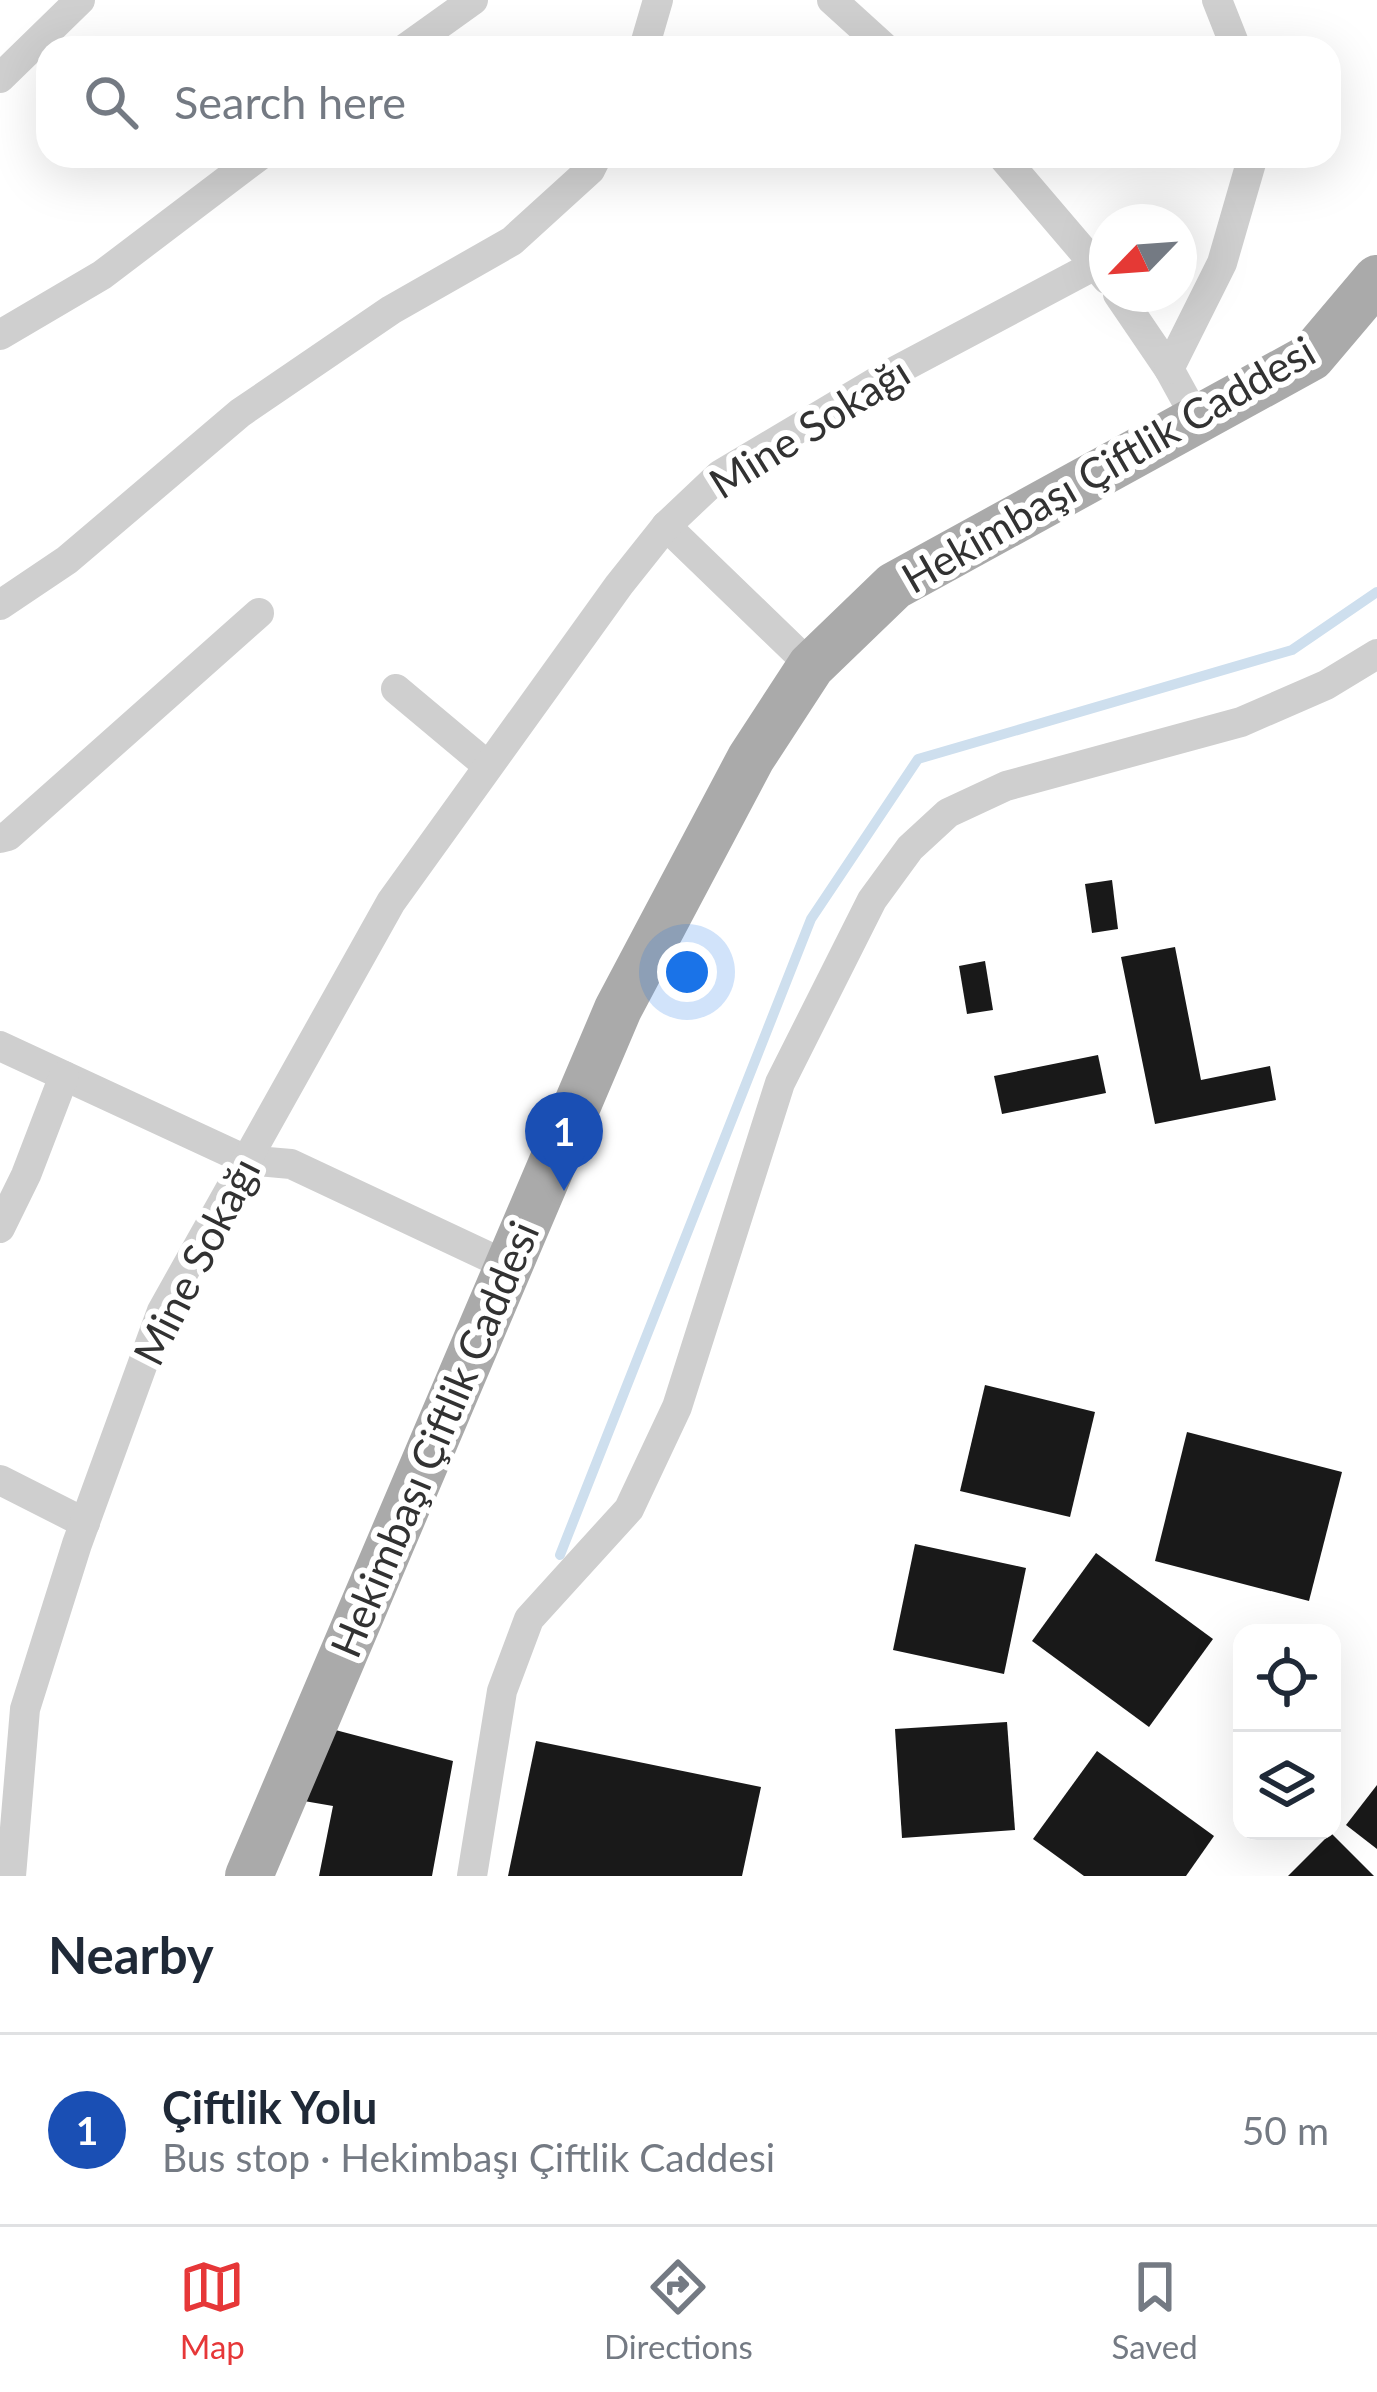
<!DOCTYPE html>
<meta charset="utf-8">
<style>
:root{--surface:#fff;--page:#f2f2f3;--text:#1f2937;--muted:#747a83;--line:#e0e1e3;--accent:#e63738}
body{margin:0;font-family:Lato,sans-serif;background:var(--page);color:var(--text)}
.controls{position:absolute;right:36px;bottom:36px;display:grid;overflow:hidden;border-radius:24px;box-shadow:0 12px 48px #0002}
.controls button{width:108px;height:108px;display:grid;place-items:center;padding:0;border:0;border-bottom:3px solid var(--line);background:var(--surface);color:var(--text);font:60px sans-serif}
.compass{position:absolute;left:1089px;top:204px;width:108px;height:108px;border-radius:50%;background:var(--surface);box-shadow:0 12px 48px #0002;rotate:245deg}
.you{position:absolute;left:687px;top:972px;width:42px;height:42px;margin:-30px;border:9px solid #fff;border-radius:50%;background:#1a73e8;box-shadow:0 0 0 18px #1a73e833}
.badge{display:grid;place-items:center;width:78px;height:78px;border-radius:50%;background:var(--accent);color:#fff;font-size:39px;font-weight:700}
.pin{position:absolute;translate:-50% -99px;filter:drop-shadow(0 3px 6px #0008)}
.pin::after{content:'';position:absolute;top:63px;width:42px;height:36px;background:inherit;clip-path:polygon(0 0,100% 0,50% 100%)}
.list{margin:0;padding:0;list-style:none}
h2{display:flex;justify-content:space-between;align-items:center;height:156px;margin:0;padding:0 48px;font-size:51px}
h2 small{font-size:39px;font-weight:400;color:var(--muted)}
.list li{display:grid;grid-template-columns:78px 1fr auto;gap:36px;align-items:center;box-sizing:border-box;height:192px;padding:0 48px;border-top:3px solid var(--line)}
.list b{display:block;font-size:45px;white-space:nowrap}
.list p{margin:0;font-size:39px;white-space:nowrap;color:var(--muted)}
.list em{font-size:39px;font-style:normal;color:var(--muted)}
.icon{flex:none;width:66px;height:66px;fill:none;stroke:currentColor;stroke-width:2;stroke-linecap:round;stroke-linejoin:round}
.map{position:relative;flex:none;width:1377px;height:1876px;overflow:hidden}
.search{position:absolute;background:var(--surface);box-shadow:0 12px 48px #0002;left:36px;right:36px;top:36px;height:132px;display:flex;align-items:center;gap:30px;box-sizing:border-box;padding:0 42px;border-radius:36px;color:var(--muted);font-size:45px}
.sheet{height:348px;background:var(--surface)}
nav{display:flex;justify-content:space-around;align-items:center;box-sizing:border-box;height:168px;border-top:3px solid var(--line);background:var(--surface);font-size:33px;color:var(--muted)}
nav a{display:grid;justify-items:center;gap:6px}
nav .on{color:var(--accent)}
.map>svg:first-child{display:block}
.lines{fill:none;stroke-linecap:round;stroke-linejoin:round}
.stream{stroke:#cedfee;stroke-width:10}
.building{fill:#191919}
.minor{stroke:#cfcfcf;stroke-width:30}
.primary{stroke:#aaa;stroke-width:48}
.labels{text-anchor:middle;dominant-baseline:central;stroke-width:12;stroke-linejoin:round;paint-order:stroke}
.street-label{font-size:42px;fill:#323232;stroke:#fff}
</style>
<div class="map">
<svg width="1377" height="1876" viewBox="0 0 1377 1876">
<rect width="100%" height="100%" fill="#fff"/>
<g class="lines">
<path class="stream" d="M560 1555 811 919 918 759 1292 650 1377 592"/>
</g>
<g class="building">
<path d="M1112 880 1118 929 1092 933 1085 884Z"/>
<path d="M1175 947 1201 1080 1270 1066 1276 1100 1155 1124 1121 957Z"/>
<path d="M985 961 993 1010 967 1014 959 966Z"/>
<path d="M1098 1055 1106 1093 1002 1114 994 1076Z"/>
<path d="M985 1385 1095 1412 1070 1517 960 1491Z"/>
<path d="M1187 1432 1342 1472 1309 1601 1155 1561Z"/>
<path d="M915 1544 1026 1568 1004 1674 893 1650Z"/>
<path d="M1096 1553 1213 1639 1149 1727 1032 1641Z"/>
<path d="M1007 1722 1015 1830 902 1838 895 1729Z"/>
<path d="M324 1727 453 1761 432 1876H319L333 1806 304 1801Z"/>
<path d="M536 1741 761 1787 742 1876H508Z"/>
<path d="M1097 1751 1214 1836 1186 1876H1084L1033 1839Z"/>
<path d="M1377 1785V1849L1346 1825Z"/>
<path d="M1331 1833 1374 1876H1288Z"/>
</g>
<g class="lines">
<g class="minor">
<path d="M832 0 885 48"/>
<path d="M1217 0 1236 48"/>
<path d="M406 48 473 0"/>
<path d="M644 48 658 0"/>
<path d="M0 78 80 0"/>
<path d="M1002 156 1107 279"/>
<path d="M1118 294 1169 369 1197 420"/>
<path d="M0 335 102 275 259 156"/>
<path d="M1169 369 1222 263 1253 156"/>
<path d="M666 526 811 666"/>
<path d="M0 605 67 560 240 413 391 310 512 241 590 170 597 156"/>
<path d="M396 689 488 766"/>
<path d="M0 838 8 836 259 613"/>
<path d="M0 1046 246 1160 291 1164 508 1266"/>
<path d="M0 1228 26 1175 64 1076"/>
<path d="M0 1480 85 1523"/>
<path d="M11 1876 25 1709 77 1544 162 1311 391 902 619 585 666 526 720 475 888 375 1095 265"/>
<path d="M472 1876 502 1691 529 1619 629 1509 677 1407 780 1083 872 900 910 848 948 813 1006 786 1241 722 1326 685 1377 654"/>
</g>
<path class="primary" d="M249 1876 618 1009 751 758 811 666 894 586 1311 357 1377 279"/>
</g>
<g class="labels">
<g class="street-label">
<text transform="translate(809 427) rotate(-32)">Mine Sokağı</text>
<text transform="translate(1108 464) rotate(-30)">Hekimbaşı Çiftlik Caddesi</text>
<text transform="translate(196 1261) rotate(-63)">Mine Sokağı</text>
<text transform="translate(434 1439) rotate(-67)">Hekimbaşı Çiftlik Caddesi</text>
</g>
</g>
</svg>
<div class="controls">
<button><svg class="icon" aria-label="locate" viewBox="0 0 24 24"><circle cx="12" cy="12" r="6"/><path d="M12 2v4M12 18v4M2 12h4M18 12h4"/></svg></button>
<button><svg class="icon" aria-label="layers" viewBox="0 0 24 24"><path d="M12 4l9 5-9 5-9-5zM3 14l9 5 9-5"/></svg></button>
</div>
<svg class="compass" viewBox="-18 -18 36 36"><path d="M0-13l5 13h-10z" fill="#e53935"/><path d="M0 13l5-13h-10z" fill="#747a83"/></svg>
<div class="you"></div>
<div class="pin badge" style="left:564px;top:1191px;background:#1a4fb4">1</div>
<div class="search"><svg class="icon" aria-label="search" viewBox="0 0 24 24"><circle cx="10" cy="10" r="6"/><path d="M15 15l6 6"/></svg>Search here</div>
</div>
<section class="sheet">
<h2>Nearby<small></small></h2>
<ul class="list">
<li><span class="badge" style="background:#1a4fb4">1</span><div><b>Çiftlik Yolu</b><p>Bus stop · Hekimbaşı Çiftlik Caddesi</p></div><em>50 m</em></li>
</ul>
</section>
<nav>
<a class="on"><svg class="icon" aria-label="map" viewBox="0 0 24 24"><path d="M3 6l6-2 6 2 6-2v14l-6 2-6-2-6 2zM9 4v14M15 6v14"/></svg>Map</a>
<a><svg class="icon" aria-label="directions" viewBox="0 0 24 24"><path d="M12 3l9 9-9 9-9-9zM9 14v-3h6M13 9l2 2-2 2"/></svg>Directions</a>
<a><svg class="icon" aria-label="saved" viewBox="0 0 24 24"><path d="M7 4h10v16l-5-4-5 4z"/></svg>Saved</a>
</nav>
